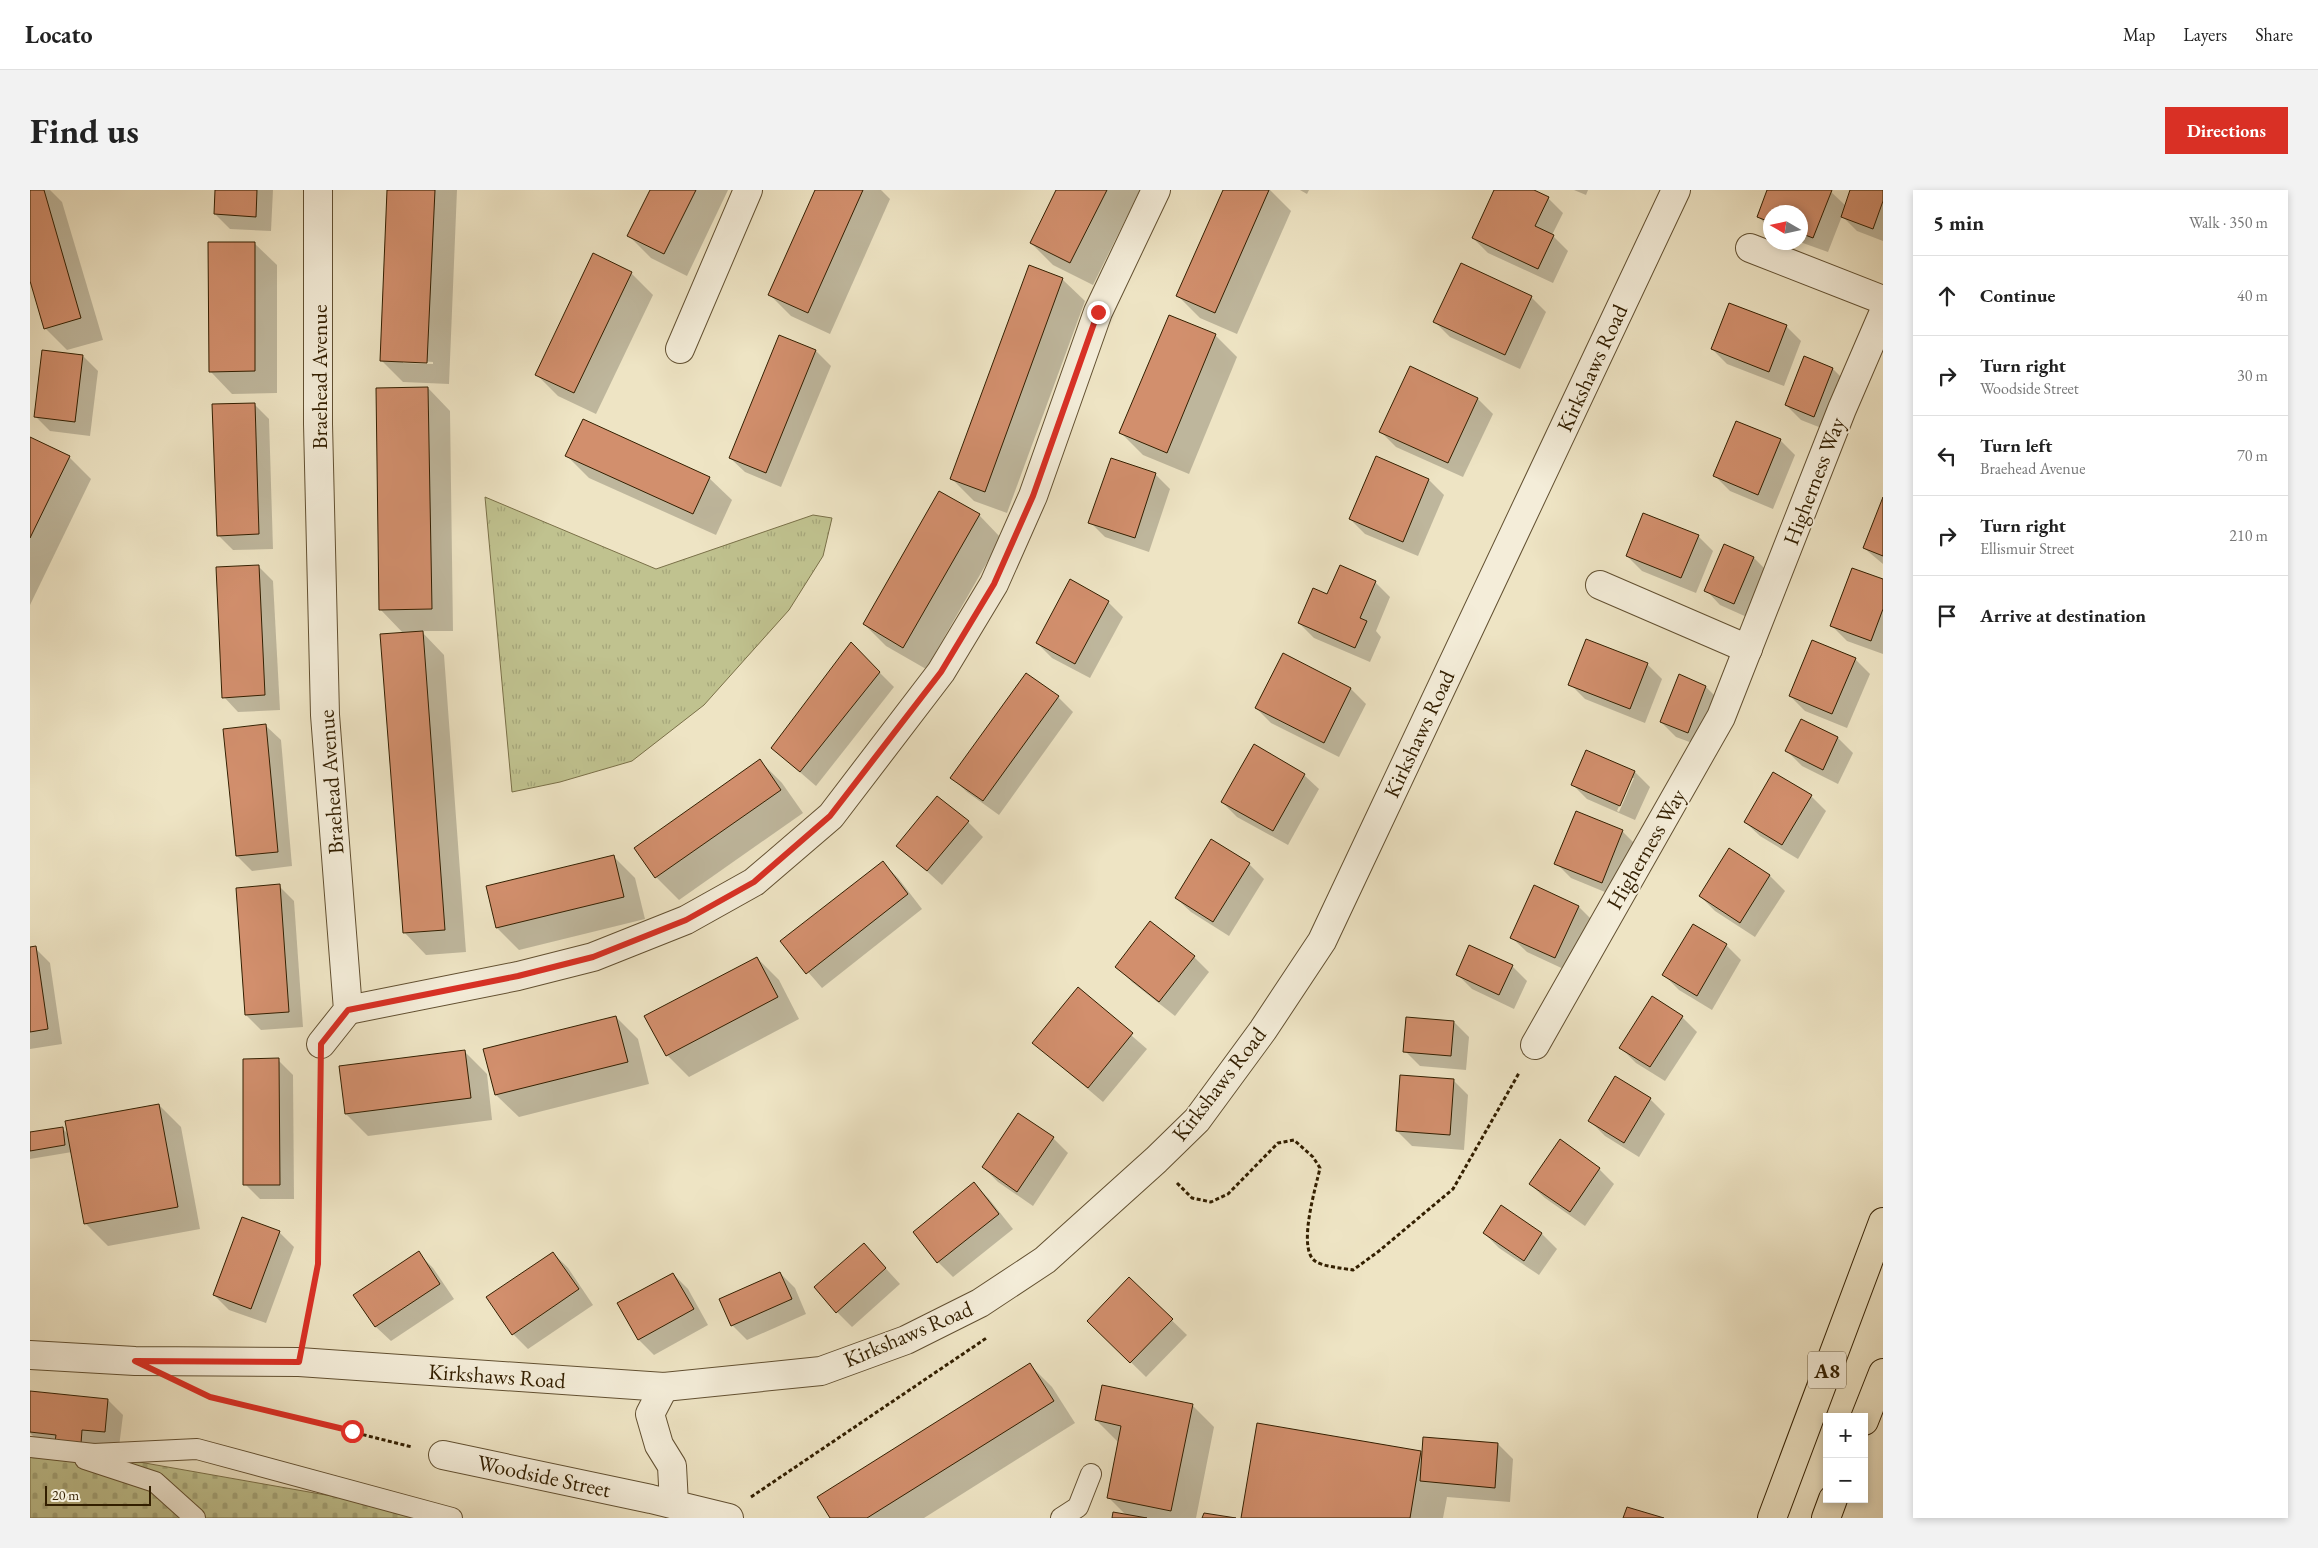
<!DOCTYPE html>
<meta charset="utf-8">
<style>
:root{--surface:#fff;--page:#f2f2f2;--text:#222;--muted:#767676;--line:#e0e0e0;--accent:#d93025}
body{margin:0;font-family:"EB Garamond",serif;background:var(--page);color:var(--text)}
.controls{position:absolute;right:15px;bottom:15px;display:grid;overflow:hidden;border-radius:0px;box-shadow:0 2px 8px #0003}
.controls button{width:45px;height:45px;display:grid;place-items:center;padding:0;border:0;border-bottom:1px solid var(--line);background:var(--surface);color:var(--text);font:25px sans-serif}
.compass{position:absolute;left:1733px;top:15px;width:45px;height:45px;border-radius:50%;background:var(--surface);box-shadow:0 2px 8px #0003;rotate:279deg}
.scale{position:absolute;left:15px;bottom:12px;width:106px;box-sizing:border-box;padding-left:5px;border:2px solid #331f00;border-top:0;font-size:14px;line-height:18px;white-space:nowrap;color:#331f00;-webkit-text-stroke:4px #f4edd9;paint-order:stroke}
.stop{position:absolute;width:15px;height:15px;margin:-11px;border:4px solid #d93025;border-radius:50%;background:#fff}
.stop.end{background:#d93025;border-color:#fff;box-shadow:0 1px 5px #0008}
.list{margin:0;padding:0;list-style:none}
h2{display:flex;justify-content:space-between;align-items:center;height:65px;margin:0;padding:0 20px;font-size:21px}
h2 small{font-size:16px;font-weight:400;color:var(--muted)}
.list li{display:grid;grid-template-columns:32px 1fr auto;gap:15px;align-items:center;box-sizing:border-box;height:80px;padding:0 20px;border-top:1px solid var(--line)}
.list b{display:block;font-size:19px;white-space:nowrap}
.list p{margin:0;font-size:16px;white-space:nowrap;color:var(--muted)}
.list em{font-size:16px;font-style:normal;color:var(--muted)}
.icon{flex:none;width:28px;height:28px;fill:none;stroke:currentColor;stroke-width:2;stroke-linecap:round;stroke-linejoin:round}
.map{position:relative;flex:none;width:1853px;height:1328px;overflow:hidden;border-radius:0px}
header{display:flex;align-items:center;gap:30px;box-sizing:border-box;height:70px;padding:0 25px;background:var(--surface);border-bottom:1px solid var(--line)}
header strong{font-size:24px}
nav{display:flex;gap:28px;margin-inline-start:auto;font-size:18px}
.intro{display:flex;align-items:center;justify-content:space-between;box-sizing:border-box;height:120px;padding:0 30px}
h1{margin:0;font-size:35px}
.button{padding:12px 22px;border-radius:0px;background:var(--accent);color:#fff;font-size:18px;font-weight:700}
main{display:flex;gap:30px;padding:0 30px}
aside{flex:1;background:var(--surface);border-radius:0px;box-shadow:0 2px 8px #0003}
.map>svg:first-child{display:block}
.grass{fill:url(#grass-tufts);stroke:#7a7048}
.cemetery{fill:url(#cemetery-stones);stroke:#7a7048}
.shadow{fill:#0003;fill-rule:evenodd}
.building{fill:#d28f6d;stroke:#331f00}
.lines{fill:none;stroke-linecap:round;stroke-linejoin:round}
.service-casing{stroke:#625031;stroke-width:22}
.minor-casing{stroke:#625031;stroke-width:30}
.tertiary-casing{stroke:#625031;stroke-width:30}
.trunk-casing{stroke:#331f00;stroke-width:30}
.path{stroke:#331f00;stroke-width:3;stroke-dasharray:4 2.5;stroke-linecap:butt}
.service{stroke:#f4edd9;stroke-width:20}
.minor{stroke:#f4edd9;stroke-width:28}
.tertiary{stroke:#f4edd9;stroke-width:28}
.trunk{stroke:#eee4c4;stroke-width:28}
.route{stroke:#d93025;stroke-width:6}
.labels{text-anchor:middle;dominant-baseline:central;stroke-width:4;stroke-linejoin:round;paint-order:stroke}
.shield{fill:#f4edd9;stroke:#6d5d41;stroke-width:1}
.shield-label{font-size:21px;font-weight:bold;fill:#331f00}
.street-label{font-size:22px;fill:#331f00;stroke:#f4edd9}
</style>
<header>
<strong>Locato</strong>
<nav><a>Map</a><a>Layers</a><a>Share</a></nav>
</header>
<div class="intro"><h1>Find us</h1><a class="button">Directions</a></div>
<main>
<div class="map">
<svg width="1853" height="1328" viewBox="0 0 1853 1328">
<defs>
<pattern id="grass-tufts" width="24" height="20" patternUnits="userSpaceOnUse" patternTransform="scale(1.25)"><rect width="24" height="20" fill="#c0c28f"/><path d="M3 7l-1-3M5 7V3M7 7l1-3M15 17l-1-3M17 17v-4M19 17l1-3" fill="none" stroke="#a5a67a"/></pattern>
<pattern id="cemetery-stones" width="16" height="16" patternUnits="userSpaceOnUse" patternTransform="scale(1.25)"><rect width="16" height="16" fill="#c0c28f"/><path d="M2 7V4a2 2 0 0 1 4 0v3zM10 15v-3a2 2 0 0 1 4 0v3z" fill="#a5a67a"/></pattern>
</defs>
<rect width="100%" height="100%" fill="#eee4c4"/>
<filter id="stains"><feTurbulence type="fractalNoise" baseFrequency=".004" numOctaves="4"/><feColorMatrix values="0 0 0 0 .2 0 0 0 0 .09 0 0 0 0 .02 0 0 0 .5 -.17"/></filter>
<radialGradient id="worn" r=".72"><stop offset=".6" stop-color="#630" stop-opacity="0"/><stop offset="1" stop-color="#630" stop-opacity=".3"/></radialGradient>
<path class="grass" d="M455 307 626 379 783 325 802 328 793 366 759 420 674 515 602 571 530 592 482 602Z"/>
<path class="cemetery" d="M0 1257 64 1264 426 1328H0Z"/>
<g class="shadow">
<path d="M0 0H20L32 12 73 150 37 160 15 138 0 87Z"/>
<path d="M186 0H243L241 41 200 39 185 24Z"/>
<path d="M359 0H427L419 194 373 192 351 170ZM373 170 403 172V174L373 173Z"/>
<path d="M621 0H698L657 86 621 68 599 46Z"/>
<path d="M786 0H851L860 9 800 144 761 126 739 104Z"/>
<path d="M1028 0H1110L1063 95 1023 75 1001 53Z"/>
<path d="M1194 0H1240L1261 21 1207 144 1170 128 1148 106Z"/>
<path d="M1270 0H1279L1277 4Z"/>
<path d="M1465 0H1501L1518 8 1533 23 1522 45 1538 61 1523 93 1458 63 1443 48Z"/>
<path d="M1544 0H1558L1556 5Z"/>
<path d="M1738 0H1799L1816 16 1822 0H1853V51L1827 41 1812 26 1798 62 1770 52V22H1740V39L1728 26Z"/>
<path d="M224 53 247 75V203L202 204 180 181Z"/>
<path d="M601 83 623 105 566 224 528 206 506 184Z"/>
<path d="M1032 89 1055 111 977 323 944 311 922 289Z"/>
<path d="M1501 107 1516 122 1490 179 1420 147 1405 132Z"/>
<path d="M1756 136 1771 151 1754 196 1697 174 1682 159Z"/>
<path d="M1185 145 1207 167 1159 284 1113 265 1091 243Z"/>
<path d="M750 146 786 161 801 176 751 297 715 282 700 268Z"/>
<path d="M53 166 68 181 60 246 20 241 5 226Z"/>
<path d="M1775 168 1803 179 1818 194 1799 241 1771 230 1756 215Z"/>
<path d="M398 198 420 221 423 441H391L414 465 436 762 396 765 374 742V444L350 419Z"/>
<path d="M1448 209 1463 224 1433 287 1366 257 1351 242Z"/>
<path d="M224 214 239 229 243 359 203 360 188 345Z"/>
<path d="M0 249 39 267 61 289 0 415Z"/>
<path d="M1750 250 1765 265 1743 319 1700 301 1685 286Z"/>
<path d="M537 266 679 288 702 310 686 345 559 288Z"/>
<path d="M1347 268 1399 290 1414 305 1388 366 1335 344 1320 329Z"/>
<path d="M1125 284 1140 299 1119 362 1075 347 1060 332Z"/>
<path d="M1853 310V374L1834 358Z"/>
<path d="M949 325 971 348 896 479 856 456 834 434Z"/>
<path d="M1668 346 1683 361 1666 403 1612 381 1597 366Z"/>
<path d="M1724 368 1739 383 1719 428 1690 415 1676 400Z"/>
<path d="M228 376 243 391 250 520 208 522 194 507Z"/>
<path d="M1853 391V464L1817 451 1802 436Z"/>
<path d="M1345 392 1360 407 1346 441 1351 447 1340 472 1284 448 1269 433 1298 406Z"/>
<path d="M1078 412 1093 427 1060 488 1022 468 1007 453Z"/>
<path d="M821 454 864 497 786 596 742 558Z"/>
<path d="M1253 465 1321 499 1336 514 1309 567 1241 533 1226 518Z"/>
<path d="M1825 469 1840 484 1817 538 1775 521 1760 506Z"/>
<path d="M1617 474 1632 489 1615 533 1555 509 1540 494Z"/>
<path d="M1676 497 1691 512 1673 557 1646 547 1631 532Z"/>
<path d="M1028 507 1043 522 969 625 937 602 922 588Z"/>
<path d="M1771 531 1808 548 1823 563 1808 594 1772 576 1757 561Z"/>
<path d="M236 536 251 550 262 676 222 681 207 666Z"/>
<path d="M1557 562 1605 582 1620 597 1605 630 1557 609 1542 594ZM1601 588H1604L1589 622 1587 621Z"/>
<path d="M730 571 752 593 773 623 649 710 626 687 606 658Z"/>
<path d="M1274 585 1289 599 1258 655 1207 627 1192 612Z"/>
<path d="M1781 606 1796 621 1768 669 1730 646 1715 632Z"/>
<path d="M938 632 953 647 912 695 868 655Z"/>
<path d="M1592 641 1607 656 1587 707 1541 688 1526 673Z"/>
<path d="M1182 651 1219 674 1234 689 1199 746 1161 722 1146 708Z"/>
<path d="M1700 660 1740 686 1755 701 1725 747 1685 721 1670 706Z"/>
<path d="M583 666 605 688 615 729 489 760 467 738 457 697Z"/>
<path d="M853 673 868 688 892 719 792 798 752 752Z"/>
<path d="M249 696 264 711 273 837 231 840 216 825Z"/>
<path d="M1549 717 1564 732 1540 782 1497 762 1482 748Z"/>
<path d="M1121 733 1164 767 1179 782 1145 826 1102 792 1087 777Z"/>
<path d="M1696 755 1711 770 1682 820 1649 800 1634 785Z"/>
<path d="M5 758 20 773 32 854 0 859V759Z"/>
<path d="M727 768 749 790 769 829 659 887 637 865Z"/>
<path d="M1482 776 1497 791 1484 819 1442 799 1427 784Z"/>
<path d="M1048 799 1117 859 1073 912 1004 853Z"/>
<path d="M586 827 608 849 619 894 489 927 466 905 455 860Z"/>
<path d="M1652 827 1667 842 1635 891 1606 873 1591 858Z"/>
<path d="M1377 828 1424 832 1439 847 1436 880 1390 876 1375 861Z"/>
<path d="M435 862 457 884 462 930 338 946 316 924Z"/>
<path d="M248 870 263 885 264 1009H230L215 994Z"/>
<path d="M1423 890 1438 905 1434 960 1382 956 1367 941Z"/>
<path d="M1620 909 1635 924 1609 967 1575 946 1560 931Z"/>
<path d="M129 915 151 937 170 1039 78 1056 56 1034 42 962 0 969V943L32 938 39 945Z"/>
<path d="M989 925 1023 948 1038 963 1003 1016 968 992 953 977Z"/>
<path d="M1569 979 1584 994 1555 1036 1515 1008 1500 994Z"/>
<path d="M944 994 959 1009 983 1039 923 1087 908 1072Z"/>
<path d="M1471 1017 1512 1044 1527 1059 1509 1085 1469 1058 1454 1043Z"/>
<path d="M249 1042 264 1057 236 1133 199 1120 184 1105Z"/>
<path d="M388 1063 403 1078 424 1109 361 1151 346 1137 325 1105Z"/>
<path d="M523 1063 538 1078 563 1115 498 1159 483 1144Z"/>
<path d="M848 1070 870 1094 822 1137 807 1122Z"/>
<path d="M750 1083 765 1098 776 1124 717 1150 702 1135 691 1109Z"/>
<path d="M643 1084 658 1099 678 1135 624 1165 609 1150 589 1114Z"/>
<path d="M1099 1089 1157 1145 1116 1187 1059 1131Z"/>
<path d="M1000 1175 1022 1197 1045 1233 894 1328H801Z"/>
<path d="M78 1210 93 1225 89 1257 13 1256 0 1243V1218Z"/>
<path d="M1162 1215 1184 1237 1166 1328H1083L1097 1326 1078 1307 1088 1252 1066 1230Z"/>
<path d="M1468 1254 1483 1269 1480 1312 1417 1307 1413 1328H1212L1391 1262 1393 1265Z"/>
</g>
<g class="building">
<path d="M0 0H14L51 128 14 139 0 91Z"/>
<path d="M185 0H227L226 27 184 24Z"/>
<path d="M357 0H405L397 173 350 171Z"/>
<path d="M620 0H666L634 64 597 46Z"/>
<path d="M785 0H833L778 123 738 105Z"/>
<path d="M1026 0H1077L1040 73 1000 53Z"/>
<path d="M1193 0H1239L1185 123 1146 106Z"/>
<path d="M1464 0H1504L1519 7 1505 36 1524 45 1508 79 1442 48Z"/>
<path d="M1737 0H1802L1783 48 1770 43V22H1740V32L1727 27Z"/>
<path d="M1820 0H1853V11L1843 39 1811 27Z"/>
<path d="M178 52H225V181L179 182Z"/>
<path d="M563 63 602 82 544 203 505 185Z"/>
<path d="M1431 73 1502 106 1475 165 1403 132Z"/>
<path d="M999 75 1033 88 955 302 920 289Z"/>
<path d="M1699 113 1757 135 1739 182 1681 159Z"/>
<path d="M1139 125 1186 144 1137 263 1089 243Z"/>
<path d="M749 145 786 160 736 283 699 268Z"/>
<path d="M12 160 53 165 45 232 4 227Z"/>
<path d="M1774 166 1803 178 1784 227 1755 215Z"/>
<path d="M1380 176 1448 208 1418 273 1349 242Z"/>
<path d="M398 197 402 419 349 420 346 198Z"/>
<path d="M225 213 229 344 187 346 182 214Z"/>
<path d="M553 229 680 287 663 324 535 266Z"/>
<path d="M1706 231 1751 249 1728 305 1683 286Z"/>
<path d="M0 247 40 266 0 348Z"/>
<path d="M1346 266 1399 289 1373 352 1319 329Z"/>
<path d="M1081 268 1126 283 1105 348 1058 333Z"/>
<path d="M909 301 950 324 873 458 833 434Z"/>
<path d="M1853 307V366L1833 358Z"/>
<path d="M1613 323 1669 345 1651 388 1596 366Z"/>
<path d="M1694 354 1724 367 1704 414 1674 401Z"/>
<path d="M229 375 235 505 192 508 186 377Z"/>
<path d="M1310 375 1346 391 1330 428 1337 431 1325 458 1268 433 1283 398 1297 404Z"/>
<path d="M1822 378 1853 389V419L1841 451 1800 436Z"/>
<path d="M1040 389 1079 411 1045 474 1006 453Z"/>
<path d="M393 441 415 740 373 743 350 444Z"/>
<path d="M1556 449 1618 473 1600 519 1538 495Z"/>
<path d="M1782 450 1826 468 1802 524 1759 506Z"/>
<path d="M821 452 850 482 770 582 741 558Z"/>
<path d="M1253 463 1321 498 1294 553 1225 518Z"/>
<path d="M996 483 1029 506 953 611 920 588Z"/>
<path d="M1649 484 1676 496 1658 543 1630 532Z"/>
<path d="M1771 529 1808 547 1793 580 1755 561Z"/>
<path d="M236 534 248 662 206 666 193 539Z"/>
<path d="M1224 554 1275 584 1243 641 1191 612Z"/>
<path d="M1556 560 1605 581 1590 616 1541 595Z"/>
<path d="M730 569 751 600 625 688 604 658Z"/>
<path d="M1743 582 1782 605 1752 655 1714 632Z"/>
<path d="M907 606 939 631 897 681 866 656Z"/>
<path d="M1546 621 1593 640 1572 693 1524 674Z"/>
<path d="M1181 649 1220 673 1183 732 1145 708Z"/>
<path d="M1699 658 1740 685 1710 733 1669 706Z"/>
<path d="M584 665 594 707 466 738 456 696Z"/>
<path d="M853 671 878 704 776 784 750 751Z"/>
<path d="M250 694 259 822 215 825 206 698Z"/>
<path d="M1504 695 1549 716 1525 768 1480 748Z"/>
<path d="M1120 731 1165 766 1129 812 1085 777Z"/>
<path d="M1663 734 1697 754 1667 806 1632 785Z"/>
<path d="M1439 755 1483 775 1469 805 1426 785Z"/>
<path d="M6 756 18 839 0 842V757Z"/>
<path d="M727 767 748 807 636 866 614 826Z"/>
<path d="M1048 797 1103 843 1058 898 1002 853Z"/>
<path d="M1622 806 1653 826 1620 877 1589 858Z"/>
<path d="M586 826 598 872 465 905 453 859Z"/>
<path d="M1376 827 1424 831 1421 866 1373 862Z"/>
<path d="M435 860 441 908 315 924 309 876Z"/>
<path d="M249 868 250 995H213V869Z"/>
<path d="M1370 885 1424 889 1420 945 1366 941Z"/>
<path d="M1585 886 1621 908 1594 953 1558 931Z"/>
<path d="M129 914 148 1017 54 1034 35 931Z"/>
<path d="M988 923 1024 947 987 1002 952 977Z"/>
<path d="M33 937 35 955 0 961V942Z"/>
<path d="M1530 949 1570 978 1540 1022 1499 994Z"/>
<path d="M944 992 969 1024 907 1073 883 1042Z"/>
<path d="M1471 1015 1512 1043 1494 1071 1453 1043Z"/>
<path d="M212 1027 250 1041 221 1119 183 1105Z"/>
<path d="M834 1053 856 1078 806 1123 784 1097Z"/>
<path d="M389 1061 410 1094 345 1137 323 1105Z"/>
<path d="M523 1062 549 1099 482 1145 456 1107Z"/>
<path d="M750 1082 762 1109 701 1136 689 1109Z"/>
<path d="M643 1083 664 1119 608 1150 587 1113Z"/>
<path d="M1099 1087 1143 1129 1100 1173 1057 1131Z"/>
<path d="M1000 1173 1024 1211 837 1328H800L787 1307Z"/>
<path d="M1072 1195 1163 1214 1141 1321 1077 1308 1091 1236 1065 1230Z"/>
<path d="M0 1201 78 1209 75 1242 52 1240 51 1254 25 1252 26 1245 0 1242Z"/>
<path d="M1227 1233 1391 1261 1380 1328H1211Z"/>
<path d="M1393 1247 1468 1253 1465 1298 1390 1291Z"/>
<path d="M1597 1317 1634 1328H1593Z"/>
<path d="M1083 1322 1117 1328H1082Z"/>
<path d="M1174 1323 1206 1328H1172Z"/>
</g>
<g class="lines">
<g class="service-casing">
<g id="service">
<path d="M0 1257 64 1264 167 1259 422 1328"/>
<path d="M55 1269 125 1292 165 1328"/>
<path d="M1031 1328 1048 1317 1061 1284"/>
</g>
</g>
<g class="minor-casing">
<g id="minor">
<path d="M288 0V234L295 525 318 820 291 854"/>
<path d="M1720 58 1853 110"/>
<path d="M650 159 718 0"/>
<path d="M1570 395 1718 459"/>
<path d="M318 820 488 786 563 767 656 730 724 692 801 626 911 482 964 394 1003 306 1068 122 1126 0"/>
<path d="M1505 855 1691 527 1812 219 1853 124"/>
<path d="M634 1197 620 1224 629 1255 642 1276 644 1314"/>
<path d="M413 1265 621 1309 699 1328"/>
</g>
</g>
<g class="tertiary-casing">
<path id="tertiary" d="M0 1165 105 1171 269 1172 634 1197 791 1181 876 1150 950 1113 1015 1070 1126 970 1167 930 1233 840 1292 751 1646 0"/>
</g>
<g class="trunk-casing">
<g id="trunk">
<path d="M1834 1231 1853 1183"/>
<path d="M1742 1328 1853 1032"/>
<path d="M1796 1328 1803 1309"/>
</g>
</g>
<g class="path">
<path d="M1147 993 1162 1008 1181 1012 1198 1004 1248 953 1264 950 1283 967 1290 978C1286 997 1267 1058 1285 1071 1294 1077 1312 1078 1323 1080L1349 1061 1423 999 1489 883"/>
<path d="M275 1140 288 1074 291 885"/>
<path d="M175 1205 382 1257"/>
<path d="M721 1307 958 1147"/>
</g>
<use href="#service" class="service"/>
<use href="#minor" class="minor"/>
<use href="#tertiary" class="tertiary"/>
<use href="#trunk" class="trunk"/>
</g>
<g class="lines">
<path class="route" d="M322 1241 180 1207 105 1171 269 1172 288 1074 291 854 318 820 488 786 563 767 656 730 724 692 800 626 911 482 964 394 1003 306 1068 122"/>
</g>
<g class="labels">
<rect class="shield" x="1778" y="1161.5" width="38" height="37" rx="4"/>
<g class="shield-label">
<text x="1797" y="1180">A8</text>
</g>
<g class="street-label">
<text transform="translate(1562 178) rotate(-65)">Kirkshaws Road</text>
<text transform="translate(289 187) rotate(-90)">Braehead Avenue</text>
<text transform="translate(1784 291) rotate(-69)">Higherness Way</text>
<text transform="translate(1389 544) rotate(-65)">Kirkshaws Road</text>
<text transform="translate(301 592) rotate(-94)">Braehead Avenue</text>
<text transform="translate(1616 659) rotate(-60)">Higherness Way</text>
<text transform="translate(1189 894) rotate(-52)">Kirkshaws Road</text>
<text transform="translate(878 1144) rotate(-23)">Kirkshaws Road</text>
<text transform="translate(467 1186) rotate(4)">Kirkshaws Road</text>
<text transform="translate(514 1286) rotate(12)">Woodside Street</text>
</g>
</g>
<rect width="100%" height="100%" filter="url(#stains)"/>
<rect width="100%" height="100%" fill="url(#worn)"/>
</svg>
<div class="controls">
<button>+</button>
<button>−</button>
</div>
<svg class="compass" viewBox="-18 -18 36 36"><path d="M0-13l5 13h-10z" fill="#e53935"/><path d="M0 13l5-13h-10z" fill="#767676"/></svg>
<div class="scale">20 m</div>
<div class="stop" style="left:322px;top:1241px"></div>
<div class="stop end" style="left:1068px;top:122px"></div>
</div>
<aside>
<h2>5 min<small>Walk · 350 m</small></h2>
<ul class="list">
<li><svg class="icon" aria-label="ahead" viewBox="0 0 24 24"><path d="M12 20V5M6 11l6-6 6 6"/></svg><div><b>Continue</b></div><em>40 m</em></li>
<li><svg class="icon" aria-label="right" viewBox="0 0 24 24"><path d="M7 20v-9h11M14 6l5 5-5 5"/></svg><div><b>Turn right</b><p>Woodside Street</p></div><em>30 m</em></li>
<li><svg class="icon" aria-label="left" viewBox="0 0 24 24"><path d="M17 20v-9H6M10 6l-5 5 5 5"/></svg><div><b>Turn left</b><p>Braehead Avenue</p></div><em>70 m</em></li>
<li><svg class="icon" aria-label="right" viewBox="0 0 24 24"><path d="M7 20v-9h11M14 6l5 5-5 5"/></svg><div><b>Turn right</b><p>Ellismuir Street</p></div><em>210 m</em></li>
<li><svg class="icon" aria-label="arrive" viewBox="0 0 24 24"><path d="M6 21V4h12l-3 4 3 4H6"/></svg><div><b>Arrive at destination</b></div></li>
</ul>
</aside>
</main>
